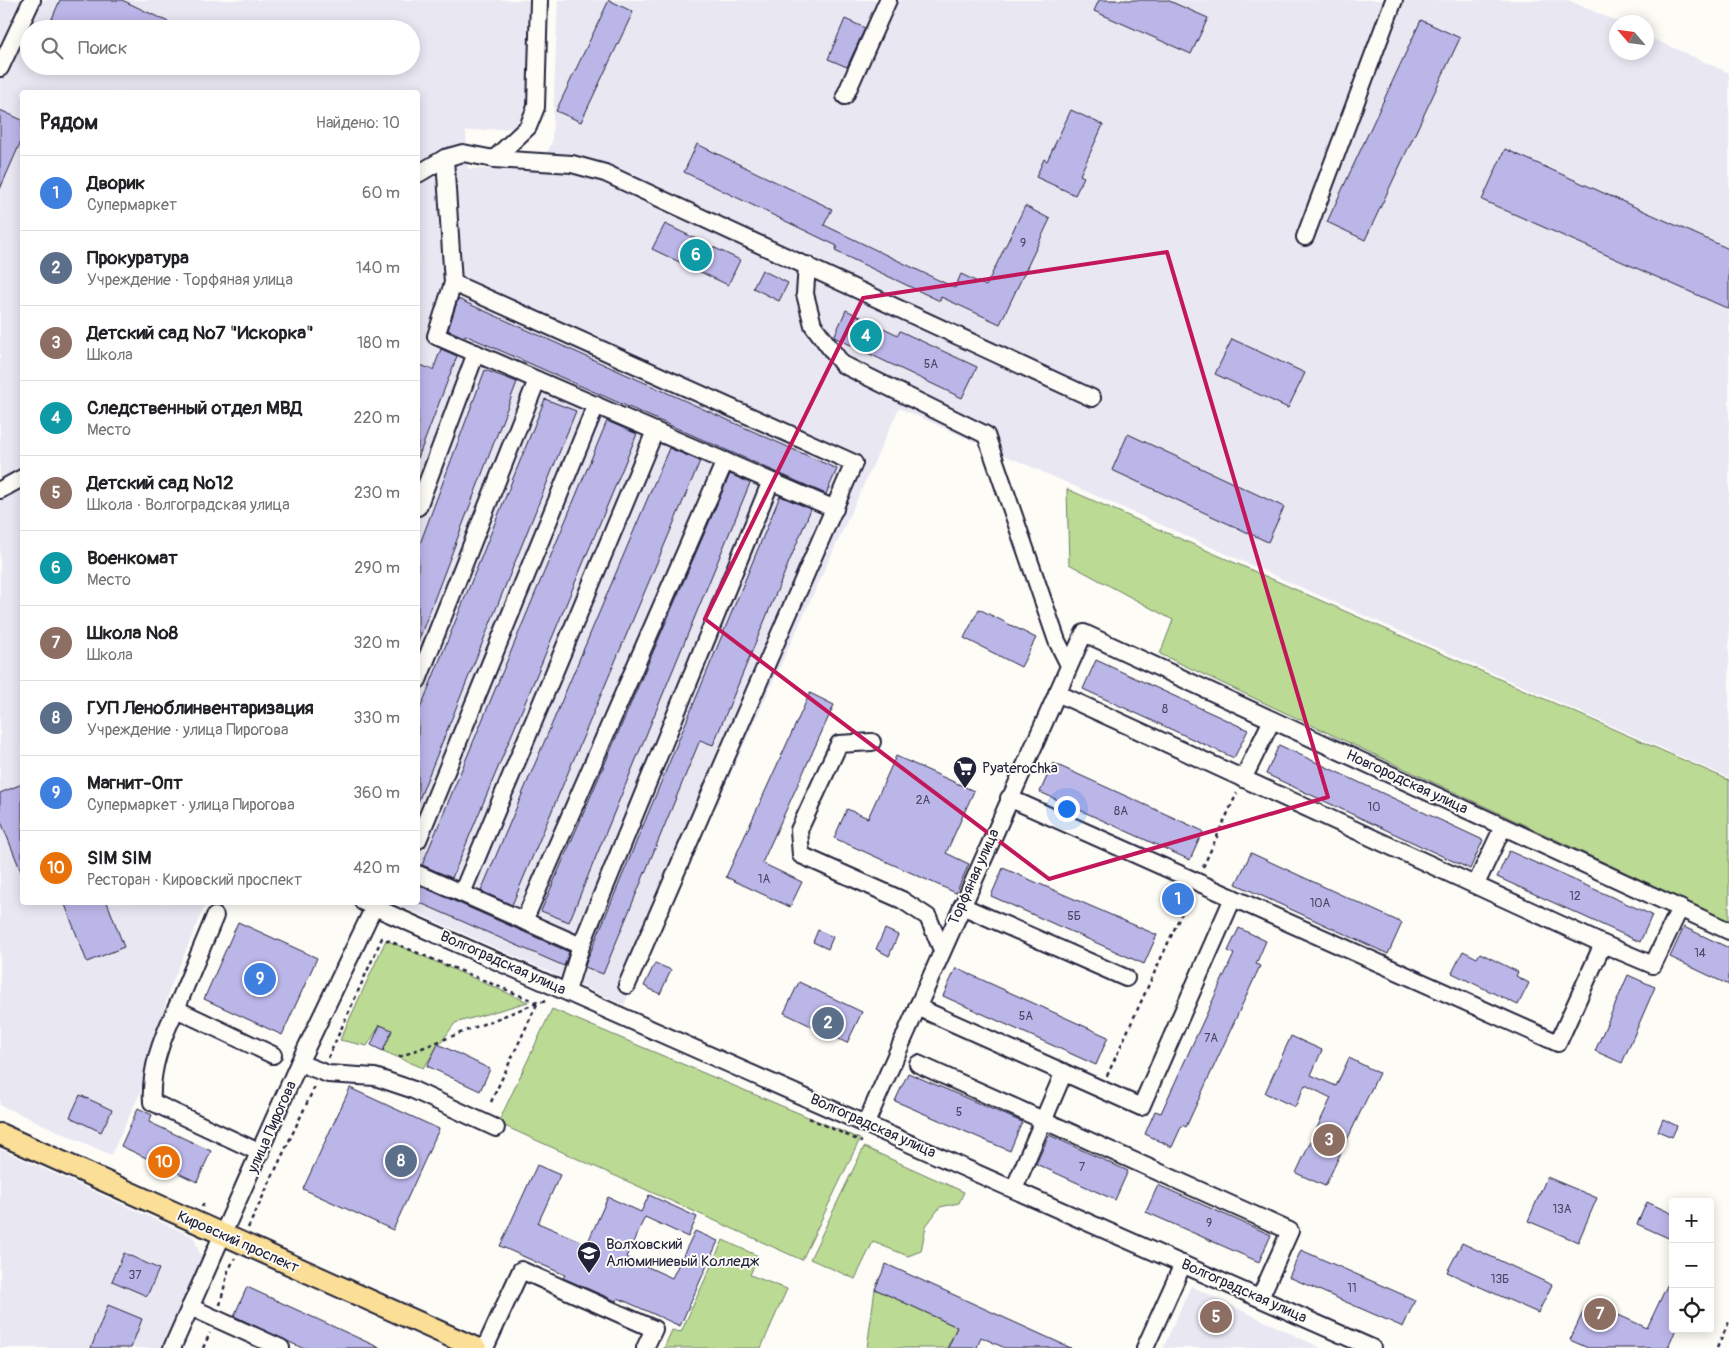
<!DOCTYPE html>
<html lang="ru">
<meta charset="utf-8">
<style>
:root{--surface:#fff;--page:#f6f6f6;--text:#202124;--muted:#757577;--line:#e0e0e0;--accent:#22223b}
body{margin:0;font-family:Pangolin,sans-serif;background:var(--page);color:var(--text)}
.controls{position:absolute;right:15px;bottom:15px;display:grid;overflow:hidden;border-radius:5px;box-shadow:0 2px 12px #0003}
.controls button{width:45px;height:45px;display:grid;place-items:center;padding:0;border:0;border-bottom:1px solid var(--line);background:var(--surface);color:var(--text);font:25px sans-serif}
.compass{position:absolute;left:1609px;top:15px;width:45px;height:45px;border-radius:50%;background:var(--surface);box-shadow:0 2px 12px #0003;rotate:298deg}
.you{position:absolute;left:1066px;top:808px;width:18px;height:18px;margin:-12px;border:4px solid #fff;border-radius:50%;background:#1a73e8;box-shadow:0 0 0 8px #1a73e833}
.badge{display:grid;place-items:center;width:32px;height:32px;border-radius:50%;background:var(--accent);color:#fff;font-size:16px;font-weight:700}
.pin{position:absolute;translate:-50% -50%;border:2px solid #fff;box-shadow:0 1px 5px #0006}
.list{margin:0;padding:0;list-style:none}
h2{display:flex;justify-content:space-between;align-items:center;height:65px;margin:0;padding:0 20px;font-size:21px}
h2 small{font-size:16px;font-weight:400;color:var(--muted)}
.list li{display:grid;grid-template-columns:32px 1fr auto;gap:15px;align-items:center;box-sizing:border-box;height:75px;padding:0 20px;border-top:1px solid var(--line)}
.list b{display:block;font-size:19px;white-space:nowrap}
.list p{margin:0;font-size:16px;white-space:nowrap;color:var(--muted)}
.list em{font-size:16px;font-style:normal;color:var(--muted)}
.icon{flex:none;width:28px;height:28px;fill:none;stroke:currentColor;stroke-width:2;stroke-linecap:round;stroke-linejoin:round}
.map{position:relative;flex:none;width:1729px;height:1348px;overflow:hidden}
.search{position:absolute;background:var(--surface);box-shadow:0 2px 12px #0003;left:20px;top:20px;width:400px;height:55px;display:flex;align-items:center;gap:12px;box-sizing:border-box;padding:0 18px;border-radius:28px;color:var(--muted);font-size:19px}
.panel{position:absolute;background:var(--surface);box-shadow:0 2px 12px #0003;left:20px;top:90px;width:400px;height:815px;border-radius:5px}
.map>svg:first-child{display:block}
.built{fill:#e9e7f2;fill-rule:evenodd}
.green{fill:#bbda93;stroke:#6e7e67}
.building{fill:#bbb6e8;stroke:#22223b}
.lines{fill:none;stroke-linecap:round;stroke-linejoin:round}
.minor-casing{stroke:#22223b;stroke-width:20}
.major-casing{stroke:#22223b;stroke-width:24}
.path{stroke:#22223b;stroke-width:2.5;stroke-dasharray:4 4;stroke-linecap:butt}
.minor{stroke:#fdfcf7;stroke-width:16}
.major{stroke:#fbdf96;stroke-width:20}
.marked{fill:none;stroke:#c2185b;stroke-width:4;stroke-linejoin:round}
.labels{text-anchor:middle;dominant-baseline:central;stroke-width:4;stroke-linejoin:round;paint-order:stroke}
.number-label{font-size:12px;fill:#484766}
.poi-label{font-size:15px;fill:#22223b;stroke:#fdfcf7;text-anchor:start}
.street-label{font-size:15px;fill:#22223b;stroke:#fdfcf7}
</style>
<div class="map">
<svg width="1729" height="1348" viewBox="0 0 1729 1348">
<rect width="100%" height="100%" fill="#fdfcf7"/>
<filter id="ink" filterUnits="userSpaceOnUse"><feTurbulence type="fractalNoise" baseFrequency=".02" numOctaves="2"/><feDisplacementMap in="SourceGraphic" scale="10" xChannelSelector="R" yChannelSelector="G"/><feConvolveMatrix kernelMatrix="1 2 1 2 8 2 1 2 1" color-interpolation-filters="sRGB"/></filter>
<g filter="url(#ink)">
<g class="built">
<path d="M0 0H536L528 127 466 131 468 169H539L552 142 558 0H1568L1618 22 1616 52H1646L1647 36 1729 73V778L899 408 624 1005 395 903 418 902V92H22V902L206 903 170 988 140 1093 111 1155 0 1105ZM29 29H411V66H29Z"/>
<path d="M0 1149 194 1237 202 1260 162 1348H0Z"/>
<path d="M1191 1286 1321 1348H1163Z"/>
</g>
<g class="green">
<path d="M1067 489 1729 780V921L1160 654 1173 620 1069 564Z"/>
<path d="M386 940 528 1002 455 1023 423 1068 383 1051 392 1031 380 1025 367 1046 340 1040Z"/>
<path d="M552 1009 860 1139 802 1260 498 1123Z"/>
<path d="M864 1147 964 1192 959 1203 940 1207 926 1226 921 1251 908 1256 873 1242 855 1279 810 1259Z"/>
<path d="M723 1240 758 1256 750 1275 787 1289 761 1348H664L672 1330 681 1332Z"/>
<path d="M875 1289 957 1327 947 1348H867Z"/>
</g>
<g class="building">
<path d="M60 0H122L183 29H68L51 21Z"/>
<path d="M609 0 633 12 581 122 556 111Z"/>
<path d="M1099 0H1167L1208 18 1191 54 1094 11Z"/>
<path d="M845 19 865 28 847 67 828 59Z"/>
<path d="M1421 20 1460 38 1365 240 1327 222Z"/>
<path d="M0 110 22 120V139L0 189Z"/>
<path d="M1071 110 1103 125 1080 175 1084 177 1075 195 1036 177 1044 159 1047 161Z"/>
<path d="M697 144 832 209 824 225 955 288 961 274 986 286 1025 206 1050 219 1000 324 941 297 940 301 835 251 837 246 684 172Z"/>
<path d="M1505 149 1729 249V309L1482 200Z"/>
<path d="M665 224 740 260 728 285 652 249Z"/>
<path d="M762 270 788 283 779 301 753 288Z"/>
<path d="M458 299 837 469 826 494 465 335 464 337 448 330Z"/>
<path d="M846 310 898 335 900 331 977 367 962 398 834 337Z"/>
<path d="M1232 339 1305 373 1288 408 1215 374Z"/>
<path d="M441 349 457 356 418 458V364L433 370Z"/>
<path d="M485 370 517 382 418 642V549Z"/>
<path d="M545 399 576 411 418 802V714Z"/>
<path d="M607 421 637 434 452 878 422 865Z"/>
<path d="M1128 434 1284 507 1268 542 1112 470Z"/>
<path d="M669 448 700 461 512 905 481 891Z"/>
<path d="M730 474 750 483 569 922 541 911Z"/>
<path d="M780 496 811 509 713 745 700 740 603 974 585 967 586 963Z"/>
<path d="M979 609 1036 638 1021 667 964 638Z"/>
<path d="M1096 660 1248 730 1234 758 1083 689Z"/>
<path d="M810 693 834 705 762 863 802 882 790 907 726 877Z"/>
<path d="M1279 745 1483 840 1470 869 1266 774Z"/>
<path d="M896 756 974 791 946 853 969 864 956 893 834 838 847 809 868 818Z"/>
<path d="M1053 763 1203 831 1190 860 1040 792Z"/>
<path d="M22 784V874L0 819V793Z"/>
<path d="M1509 851 1652 915 1640 942 1497 877Z"/>
<path d="M1251 853 1402 923 1388 954 1236 884Z"/>
<path d="M1003 868 1157 935 1144 964 991 896Z"/>
<path d="M418 885 569 952 564 966 418 902Z"/>
<path d="M64 902H107L124 947 87 962Z"/>
<path d="M238 922 317 958 282 1035 204 999Z"/>
<path d="M1684 927 1729 948V985L1670 957Z"/>
<path d="M1239 928 1266 941 1256 964 1260 966 1186 1127 1182 1125 1172 1147 1145 1134 1155 1111 1161 1113 1234 954 1228 951Z"/>
<path d="M885 929 898 935 889 956 876 949Z"/>
<path d="M818 930 833 937 828 949 813 942Z"/>
<path d="M1463 951 1477 958 1480 953 1518 972 1516 976 1529 983 1518 1005 1452 973Z"/>
<path d="M655 963 671 970 660 994 644 986Z"/>
<path d="M956 968 1108 1037 1096 1065 943 996Z"/>
<path d="M1628 975 1655 987 1622 1063 1595 1051Z"/>
<path d="M799 982 862 1012 847 1043 784 1013Z"/>
<path d="M380 1025 392 1030 383 1051 371 1045Z"/>
<path d="M1291 1036 1322 1050 1311 1075 1336 1086 1349 1058 1379 1073 1325 1186 1296 1173 1331 1098 1305 1085 1295 1107 1265 1093Z"/>
<path d="M438 1044 490 1069 480 1091 427 1066Z"/>
<path d="M908 1073 1022 1122 1010 1151 895 1101Z"/>
<path d="M350 1088 439 1129 393 1230 303 1189Z"/>
<path d="M80 1095 112 1110 101 1132 70 1117Z"/>
<path d="M138 1108 152 1115 149 1122 211 1151 197 1182 121 1146Z"/>
<path d="M1663 1119 1677 1126 1672 1137 1658 1131Z"/>
<path d="M1049 1135 1128 1171 1115 1200 1036 1164Z"/>
<path d="M537 1165 560 1175 538 1223 587 1244 608 1197 641 1212 649 1195 697 1217 688 1237 645 1217 626 1257 672 1278 695 1231 718 1241 680 1326 618 1298 616 1301 563 1278 565 1275 500 1246Z"/>
<path d="M1547 1177 1597 1198 1578 1242 1528 1221Z"/>
<path d="M1158 1185 1271 1235 1259 1262 1146 1212Z"/>
<path d="M1647 1202 1673 1214V1240L1637 1224Z"/>
<path d="M1462 1243 1552 1285 1538 1313 1447 1272Z"/>
<path d="M1301 1250 1415 1300 1403 1327 1289 1277Z"/>
<path d="M124 1253 159 1269 147 1296 112 1281Z"/>
<path d="M886 1264 1071 1348H1005L981 1337 977 1348H948L957 1327 875 1289Z"/>
<path d="M1673 1273V1329H1676L1668 1348H1588L1570 1340 1588 1301 1647 1328Z"/>
<path d="M247 1287 380 1348H302L234 1316Z"/>
<path d="M108 1305 142 1319 131 1348H91Z"/>
</g>
<g class="lines">
<g class="minor-casing">
<g id="minor">
<path d="M0 68 32 0"/>
<path d="M845 96 888 0"/>
<path d="M445 158 453 283 854 463 627 985"/>
<path d="M494 159 528 127 536 107 539 0"/>
<path d="M418 174 445 158 463 153 494 159 572 164 605 173 1092 398"/>
<path d="M1305 237 1394 0"/>
<path d="M807 265 805 294 813 325 842 364 986 435 1057 641 1069 665"/>
<path d="M453 283 436 336 835 509"/>
<path d="M0 490 22 478"/>
<path d="M418 507 476 353"/>
<path d="M418 680 537 380"/>
<path d="M1057 693 1603 944"/>
<path d="M872 742 839 744 799 830 801 855 902 900 928 917 942 950"/>
<path d="M1243 779 1272 720"/>
<path d="M1009 798 1558 1043 1603 944 1653 965 1680 908"/>
<path d="M418 840 596 405"/>
<path d="M418 874 581 946"/>
<path d="M1476 884 1503 827"/>
<path d="M462 893 655 431"/>
<path d="M363 902 1372 1348"/>
<path d="M962 906 1126 978"/>
<path d="M524 921 725 461"/>
<path d="M567 991 581 946 771 481"/>
<path d="M917 1007 1141 1107 1233 898"/>
<path d="M176 1009 215 916"/>
<path d="M299 1063 328 1074 375 1077 411 1089 496 1128"/>
<path d="M918 1064 1290 1231 1260 1298"/>
<path d="M866 1123 1084 633 1729 931"/>
<path d="M261 1153 152 1102C150 1069 162 1038 176 1009L273 1055"/>
<path d="M1014 1189 1064 1072"/>
<path d="M190 1307 281 1348"/>
<path d="M172 1348 299 1063 374 907"/>
<path d="M485 1348 521 1270 654 1329 645 1348"/>
<path d="M1145 1348 1183 1264"/>
</g>
</g>
<g class="major-casing">
<path id="major" d="M0 1134 476 1348"/>
</g>
<g class="path">
<path d="M1203 867 1237 793"/>
<path d="M399 1057 537 1003"/>
<path d="M328 1058 382 938 538 1003 546 1001"/>
<path d="M1107 1076 1190 895"/>
<path d="M491 1102 537 1004"/>
<path d="M809 1118 862 1142"/>
<path d="M202 1207 205 1200"/>
<path d="M248 1228 315 1086"/>
<path d="M220 1305 228 1271 235 1258"/>
<path d="M203 1348 210 1333"/>
<path d="M1717 1348 1729 1322"/>
</g>
<use href="#minor" class="minor"/>
<use href="#major" class="major"/>
</g>
</g>
<path class="marked" d="M1167 252 1328 797 1049 879 705 619 863 298Z"/>
<defs>
<g id="supermarket-pin" transform="scale(1.25)"><path d="M0 17L-7.5 6A9.5 9.5 0 1 1 7.5 6Z" fill="#22223b" stroke="#fdfcf7"/><path d="M-6-5.5h2.5l.6 2H6L4.5 2H-2.5L-4.4-4H-6ZM-1.5 3.2a1.3 1.3 0 1 0 .1 0ZM3 3.2a1.3 1.3 0 1 0 .1 0Z" fill="#fff"/></g>
<g id="school-pin" transform="scale(1.25)"><path d="M0 17L-7.5 6A9.5 9.5 0 1 1 7.5 6Z" fill="#22223b" stroke="#fdfcf7"/><path d="M0-5L7-2L0 1L-7-2ZM-4 1L0 2.5L4 1V4Q0 6-4 4Z" fill="#fff"/></g>
</defs>
<g fill-rule="evenodd">
<use href="#supermarket-pin" x="965" y="768"/>
<use href="#school-pin" x="589" y="1253"/>
</g>
<g class="labels">
<g class="number-label">
<text x="1023" y="243">9</text>
<text x="931" y="364">5А</text>
<text x="1165" y="709">8</text>
<text x="923" y="800">2А</text>
<text x="1374" y="807">10</text>
<text x="1121" y="811">8А</text>
<text x="764" y="879">1А</text>
<text x="1575" y="896">12</text>
<text x="1320" y="903">10А</text>
<text x="1074" y="916">5Б</text>
<text x="1700" y="953">14</text>
<text x="1026" y="1016">5А</text>
<text x="1211" y="1038">7А</text>
<text x="959" y="1112">5</text>
<text x="1082" y="1167">7</text>
<text x="1562" y="1209">13А</text>
<text x="1209" y="1223">9</text>
<text x="135" y="1275">37</text>
<text x="1500" y="1279">13Б</text>
<text x="1352" y="1288">11</text>
</g>
<g class="poi-label">
<text x="982" y="768">Pyaterochka</text>
<text x="606" y="1244">Волховский<tspan x="606" dy="17">Алюминиевый Колледж</tspan></text>
</g>
<g class="street-label">
<text transform="translate(1407 782) rotate(25)">Новгородская улица</text>
<text transform="translate(974 877) rotate(-66)">Торфяная улица</text>
<text transform="translate(503 963) rotate(24)">Волгоградская улица</text>
<text transform="translate(873 1126) rotate(24)">Волгоградская улица</text>
<text transform="translate(272 1127) rotate(-66)">улица Пирогова</text>
<text transform="translate(238 1242) rotate(24)">Кировский проспект</text>
<text transform="translate(1244 1291) rotate(24)">Волгоградская улица</text>
</g>
</g>
</svg>
<div class="controls">
<button>+</button>
<button>−</button>
<button><svg class="icon" aria-label="locate" viewBox="0 0 24 24"><circle cx="12" cy="12" r="6"/><path d="M12 2v4M12 18v4M2 12h4M18 12h4"/></svg></button>
</div>
<svg class="compass" viewBox="-18 -18 36 36"><path d="M0-13l5 13h-10z" fill="#e53935"/><path d="M0 13l5-13h-10z" fill="#757577"/></svg>
<div class="you"></div>
<div class="pin badge" style="left:1178px;top:899px;background:#3f7fe0">1</div>
<div class="pin badge" style="left:828px;top:1023px;background:#5c6f8a">2</div>
<div class="pin badge" style="left:1329px;top:1140px;background:#8d6e63">3</div>
<div class="pin badge" style="left:866px;top:336px;background:#0f9aa8">4</div>
<div class="pin badge" style="left:1216px;top:1317px;background:#8d6e63">5</div>
<div class="pin badge" style="left:696px;top:255px;background:#0f9aa8">6</div>
<div class="pin badge" style="left:1600px;top:1314px;background:#8d6e63">7</div>
<div class="pin badge" style="left:401px;top:1161px;background:#5c6f8a">8</div>
<div class="pin badge" style="left:260px;top:979px;background:#3f7fe0">9</div>
<div class="pin badge" style="left:164px;top:1162px;background:#e8710a">10</div>
<div class="search"><svg class="icon" aria-label="search" viewBox="0 0 24 24"><circle cx="10" cy="10" r="6"/><path d="M15 15l6 6"/></svg>Поиск</div>
<section class="panel">
<h2>Рядом<small>Найдено: 10</small></h2>
<ul class="list">
<li><span class="badge" style="background:#3f7fe0">1</span><div><b>Дворик</b><p>Супермаркет</p></div><em>60 m</em></li>
<li><span class="badge" style="background:#5c6f8a">2</span><div><b>Прокуратура</b><p>Учреждение · Торфяная улица</p></div><em>140 m</em></li>
<li><span class="badge" style="background:#8d6e63">3</span><div><b>Детский cад №7 &quot;Искорка&quot;</b><p>Школа</p></div><em>180 m</em></li>
<li><span class="badge" style="background:#0f9aa8">4</span><div><b>Следственный отдел МВД</b><p>Место</p></div><em>220 m</em></li>
<li><span class="badge" style="background:#8d6e63">5</span><div><b>Детский cад №12</b><p>Школа · Волгоградская улица</p></div><em>230 m</em></li>
<li><span class="badge" style="background:#0f9aa8">6</span><div><b>Военкомат</b><p>Место</p></div><em>290 m</em></li>
<li><span class="badge" style="background:#8d6e63">7</span><div><b>Школа №8</b><p>Школа</p></div><em>320 m</em></li>
<li><span class="badge" style="background:#5c6f8a">8</span><div><b>ГУП Леноблинвентаризация</b><p>Учреждение · улица Пирогова</p></div><em>330 m</em></li>
<li><span class="badge" style="background:#3f7fe0">9</span><div><b>Магнит-Опт</b><p>Супермаркет · улица Пирогова</p></div><em>360 m</em></li>
<li><span class="badge" style="background:#e8710a">10</span><div><b>SIM SIM</b><p>Ресторан · Кировский проспект</p></div><em>420 m</em></li>
</ul>
</section>
</div>
